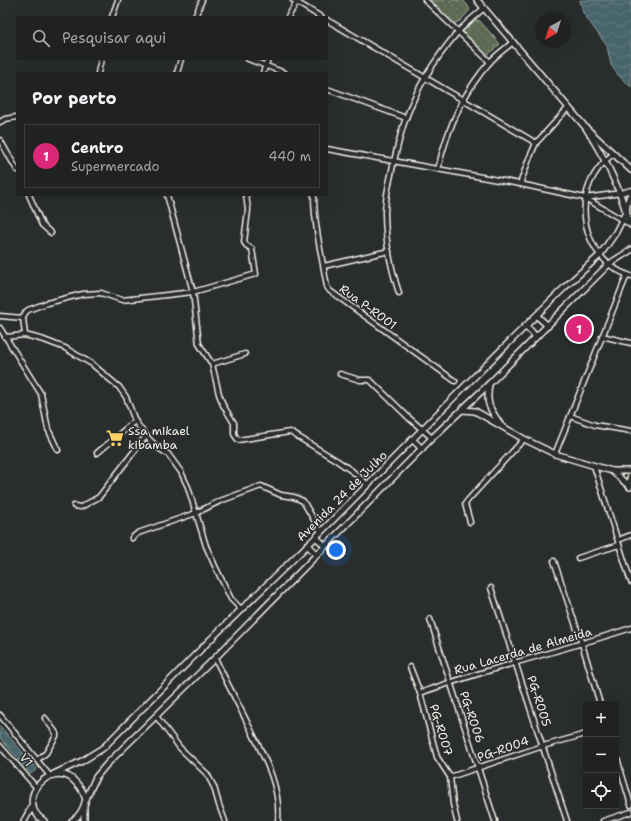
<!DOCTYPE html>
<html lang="pt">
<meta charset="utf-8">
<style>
:root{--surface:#202222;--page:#2d2f2f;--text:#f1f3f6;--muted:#a2a4a5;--line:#3d3f40;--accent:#db2777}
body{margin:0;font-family:"Shantell Sans",sans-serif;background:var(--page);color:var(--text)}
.controls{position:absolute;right:12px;bottom:12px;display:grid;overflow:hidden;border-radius:0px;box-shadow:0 4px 16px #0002}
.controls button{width:36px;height:36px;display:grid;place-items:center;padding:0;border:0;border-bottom:1px solid var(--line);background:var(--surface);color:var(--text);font:20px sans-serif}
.compass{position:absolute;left:535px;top:12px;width:36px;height:36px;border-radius:50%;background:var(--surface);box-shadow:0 4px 16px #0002;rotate:219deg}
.you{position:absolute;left:336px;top:550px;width:14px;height:14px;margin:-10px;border:3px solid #fff;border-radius:50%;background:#1a73e8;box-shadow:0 0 0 6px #1a73e833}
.badge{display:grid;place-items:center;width:26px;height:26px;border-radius:50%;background:var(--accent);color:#fff;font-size:13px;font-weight:700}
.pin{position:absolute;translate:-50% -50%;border:2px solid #fff;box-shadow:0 1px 4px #0006}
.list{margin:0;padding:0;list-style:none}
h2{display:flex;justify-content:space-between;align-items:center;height:52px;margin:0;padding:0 16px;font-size:17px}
h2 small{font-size:13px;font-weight:400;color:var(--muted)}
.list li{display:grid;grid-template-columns:26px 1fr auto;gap:12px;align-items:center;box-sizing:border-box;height:64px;margin:0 8px 8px;padding:0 8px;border:1px solid var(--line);border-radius:0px}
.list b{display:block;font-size:15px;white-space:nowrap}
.list p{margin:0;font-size:13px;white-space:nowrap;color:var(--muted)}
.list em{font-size:13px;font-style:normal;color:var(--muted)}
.icon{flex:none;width:22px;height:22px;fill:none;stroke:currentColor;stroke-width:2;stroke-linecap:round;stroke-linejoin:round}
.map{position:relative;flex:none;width:631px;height:821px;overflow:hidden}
.search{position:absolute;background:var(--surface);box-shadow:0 4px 16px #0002;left:16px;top:16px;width:312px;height:44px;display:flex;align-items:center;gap:10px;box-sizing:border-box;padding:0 14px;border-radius:0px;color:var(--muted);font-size:15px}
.panel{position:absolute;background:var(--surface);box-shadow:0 4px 16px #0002;left:16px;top:72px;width:312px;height:124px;border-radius:0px}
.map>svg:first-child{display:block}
.grass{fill:url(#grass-dots);stroke:#a8ae9e}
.water{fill:url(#water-waves);stroke:#8c9d9c}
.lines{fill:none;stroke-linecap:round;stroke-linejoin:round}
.minor-casing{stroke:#f4f1e8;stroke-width:7}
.tertiary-casing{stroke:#f4f1e8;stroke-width:8}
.minor{stroke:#2a2d2e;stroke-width:4}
.tertiary{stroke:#2a2d2e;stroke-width:5}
.labels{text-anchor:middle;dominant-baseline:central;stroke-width:3;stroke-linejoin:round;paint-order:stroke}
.street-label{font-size:12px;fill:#f4f1e8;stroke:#2a2d2e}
.poi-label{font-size:12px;fill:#f4f1e8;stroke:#2a2d2e;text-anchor:start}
</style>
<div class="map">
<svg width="631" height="821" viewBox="0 0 631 821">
<defs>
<pattern id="grass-dots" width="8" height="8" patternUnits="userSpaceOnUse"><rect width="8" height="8" fill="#5d6b53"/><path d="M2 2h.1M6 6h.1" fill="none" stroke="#75816c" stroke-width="1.8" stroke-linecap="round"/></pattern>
<pattern id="water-waves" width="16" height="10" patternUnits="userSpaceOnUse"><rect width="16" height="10" fill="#47656a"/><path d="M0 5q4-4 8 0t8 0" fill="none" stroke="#627c7f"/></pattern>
</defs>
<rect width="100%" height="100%" fill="#2a2d2e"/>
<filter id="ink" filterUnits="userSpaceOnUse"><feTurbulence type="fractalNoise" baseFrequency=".025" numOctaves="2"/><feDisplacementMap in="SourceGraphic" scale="8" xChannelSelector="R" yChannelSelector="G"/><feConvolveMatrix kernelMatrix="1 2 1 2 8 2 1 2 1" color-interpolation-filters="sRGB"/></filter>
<g filter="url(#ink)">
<g class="grass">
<path d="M428 0H463L468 6 470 10 461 20 454 24Z"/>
<path d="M476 20 480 21 500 44 488 55 483 53 463 33 464 29Z"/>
</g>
<g class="water">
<path d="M580 0H631V87L618 75 611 65 607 46 583 13Z"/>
<path d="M0 726 37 769 31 774 0 738Z"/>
</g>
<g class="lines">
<g class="minor-casing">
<g id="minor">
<path d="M293 0 321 17"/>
<path d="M425 0 490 62"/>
<path d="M112 17 118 0"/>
<path d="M195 17 202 0"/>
<path d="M288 17 298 0"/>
<path d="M327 20 536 143"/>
<path d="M248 59 285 73"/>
<path d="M98 73 101 59"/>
<path d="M177 73 181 59"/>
<path d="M263 73 268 59"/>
<path d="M327 89 406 118"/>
<path d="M0 122 5 119 17 117"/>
<path d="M0 140 17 170"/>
<path d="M327 149 520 184 585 198 631 225"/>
<path d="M613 154C603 162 595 171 590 183 575 219 592 264 631 276"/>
<path d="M438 169C447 130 463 92 490 62 496 55 505 49 513 42"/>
<path d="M520 184 529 159 536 143 568 108"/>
<path d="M29 195 42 225 51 233"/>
<path d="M167 195 193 292 199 344 212 364 219 394 223 405 234 423V434L238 440 290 432 336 460 352 471 367 484"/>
<path d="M314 195C314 226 322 256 327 287L330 291 455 381"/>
<path d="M585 198 621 193 631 190"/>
<path d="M324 266 389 251"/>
<path d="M399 293C391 268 385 240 385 213 385 197 390 181 393 165 397 150 400 133 406 118 417 87 436 58 457 33 465 24 475 16 484 8"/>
<path d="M0 316 23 318"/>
<path d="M0 328 41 394 48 429 58 450"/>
<path d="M25 335 23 318 25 313 28 310 47 303 83 294 101 293 122 300 193 292 256 274 252 249 246 245 244 242 248 210 246 195"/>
<path d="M602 336 631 343"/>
<path d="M5 337 25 335 44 340 65 348 92 364 119 387 126 397 135 421 146 436 158 448 168 454 181 472 188 487 206 546 215 566 231 599 241 609"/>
<path d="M212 364 245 354"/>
<path d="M340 374 360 380H370L409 418 432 438"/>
<path d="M570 416 595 425 631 431"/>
<path d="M97 453 135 421"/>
<path d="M555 454 627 275"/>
<path d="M594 466 631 582"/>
<path d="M74 506 81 507 99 497 146 436"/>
<path d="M470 522 465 504 468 500 524 439"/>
<path d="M132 538 138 533 196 513 220 501 261 486 281 495 294 497 303 501 321 532"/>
<path d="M618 540 631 535"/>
<path d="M578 558 619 545"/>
<path d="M554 561 582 644 600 704"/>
<path d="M491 588 567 821"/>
<path d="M430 619 495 821"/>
<path d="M215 658C226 681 238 704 249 726 264 757 281 786 278 821"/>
<path d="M410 667 420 693 437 757 450 777 453 804 457 821"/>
<path d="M420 693C489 668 561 651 631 628"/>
<path d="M0 715 50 776"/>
<path d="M156 716 180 748 207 774 214 787 219 805 225 821"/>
<path d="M0 746 36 787"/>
<path d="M616 755 631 805"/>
<path d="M37 760 46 753 56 736V733L45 718"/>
<path d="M450 777 543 746 586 734"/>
<path d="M603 821 631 812"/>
</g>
</g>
<g class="tertiary-casing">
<g id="tertiary">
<path d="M477 0 586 128 631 170"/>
<path d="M631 194C625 205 625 214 631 225"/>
<path d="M537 316 548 326"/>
<path d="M525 327 531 331 536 337"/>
<path d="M489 384C486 405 489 407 500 424"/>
<path d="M462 410 475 411 524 439 555 454 612 471H631"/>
<path d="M413 440 422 449"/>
<path d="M612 471 629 486"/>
<path d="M630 487 629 482 631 475"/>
<path d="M316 537 325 546"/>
<path d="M307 545 316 554"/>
<path d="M54 774 82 761 103 748 216 634 316 537 465 386 565 287 600 255 616 232 626 212C617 181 603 156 586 128"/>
<path d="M86 799 96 777 107 764 215 658 432 438 489 384 609 264 631 250"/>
<path d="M24 821 33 805"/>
<path d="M44 821C11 800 55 753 78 785 82 789 84 795 86 799 84 808 80 816 72 821"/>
<path d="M84 821V807"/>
</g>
</g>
<use href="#minor" class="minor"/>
<use href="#tertiary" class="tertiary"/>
</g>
</g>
<defs>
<g id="supermarket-bare" transform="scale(1.38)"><path d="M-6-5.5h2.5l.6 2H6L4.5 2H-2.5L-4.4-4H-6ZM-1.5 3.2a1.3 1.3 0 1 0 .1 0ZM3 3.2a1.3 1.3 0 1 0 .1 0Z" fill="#ffd166" stroke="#2a2d2e" stroke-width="2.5" paint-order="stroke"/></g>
</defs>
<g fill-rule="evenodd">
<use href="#supermarket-bare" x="115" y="438"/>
</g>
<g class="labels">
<g class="street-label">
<text transform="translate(368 307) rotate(36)">Rua P-R001</text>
<text transform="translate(342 496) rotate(-45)">Avenida 24 de Julho</text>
<text transform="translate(523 651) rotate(-16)">Rua Lacerda de Almeida</text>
<text transform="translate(539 701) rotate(72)">PG-R005</text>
<text transform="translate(472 717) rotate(71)">PG-R006</text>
<text transform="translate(441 730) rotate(73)">PG-R007</text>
<text transform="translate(503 749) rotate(-19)">PG-R004</text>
<text transform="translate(26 760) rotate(49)">V1</text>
</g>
<g class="poi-label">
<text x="128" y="431">Ssa mikael<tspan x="128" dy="14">kibamba</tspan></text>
</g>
</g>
</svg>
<div class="controls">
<button>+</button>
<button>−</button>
<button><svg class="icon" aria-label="locate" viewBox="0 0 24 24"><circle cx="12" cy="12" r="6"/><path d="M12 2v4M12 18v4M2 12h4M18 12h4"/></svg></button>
</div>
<svg class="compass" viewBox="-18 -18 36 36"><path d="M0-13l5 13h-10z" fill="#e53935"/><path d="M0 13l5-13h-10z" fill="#a2a4a5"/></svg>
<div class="you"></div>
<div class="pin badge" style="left:579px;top:329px">1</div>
<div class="search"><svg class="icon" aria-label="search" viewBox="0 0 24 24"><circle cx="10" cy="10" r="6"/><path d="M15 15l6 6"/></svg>Pesquisar aqui</div>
<section class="panel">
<h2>Por perto<small></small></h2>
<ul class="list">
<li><span class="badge">1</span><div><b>Centro</b><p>Supermercado</p></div><em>440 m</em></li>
</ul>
</section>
</div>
